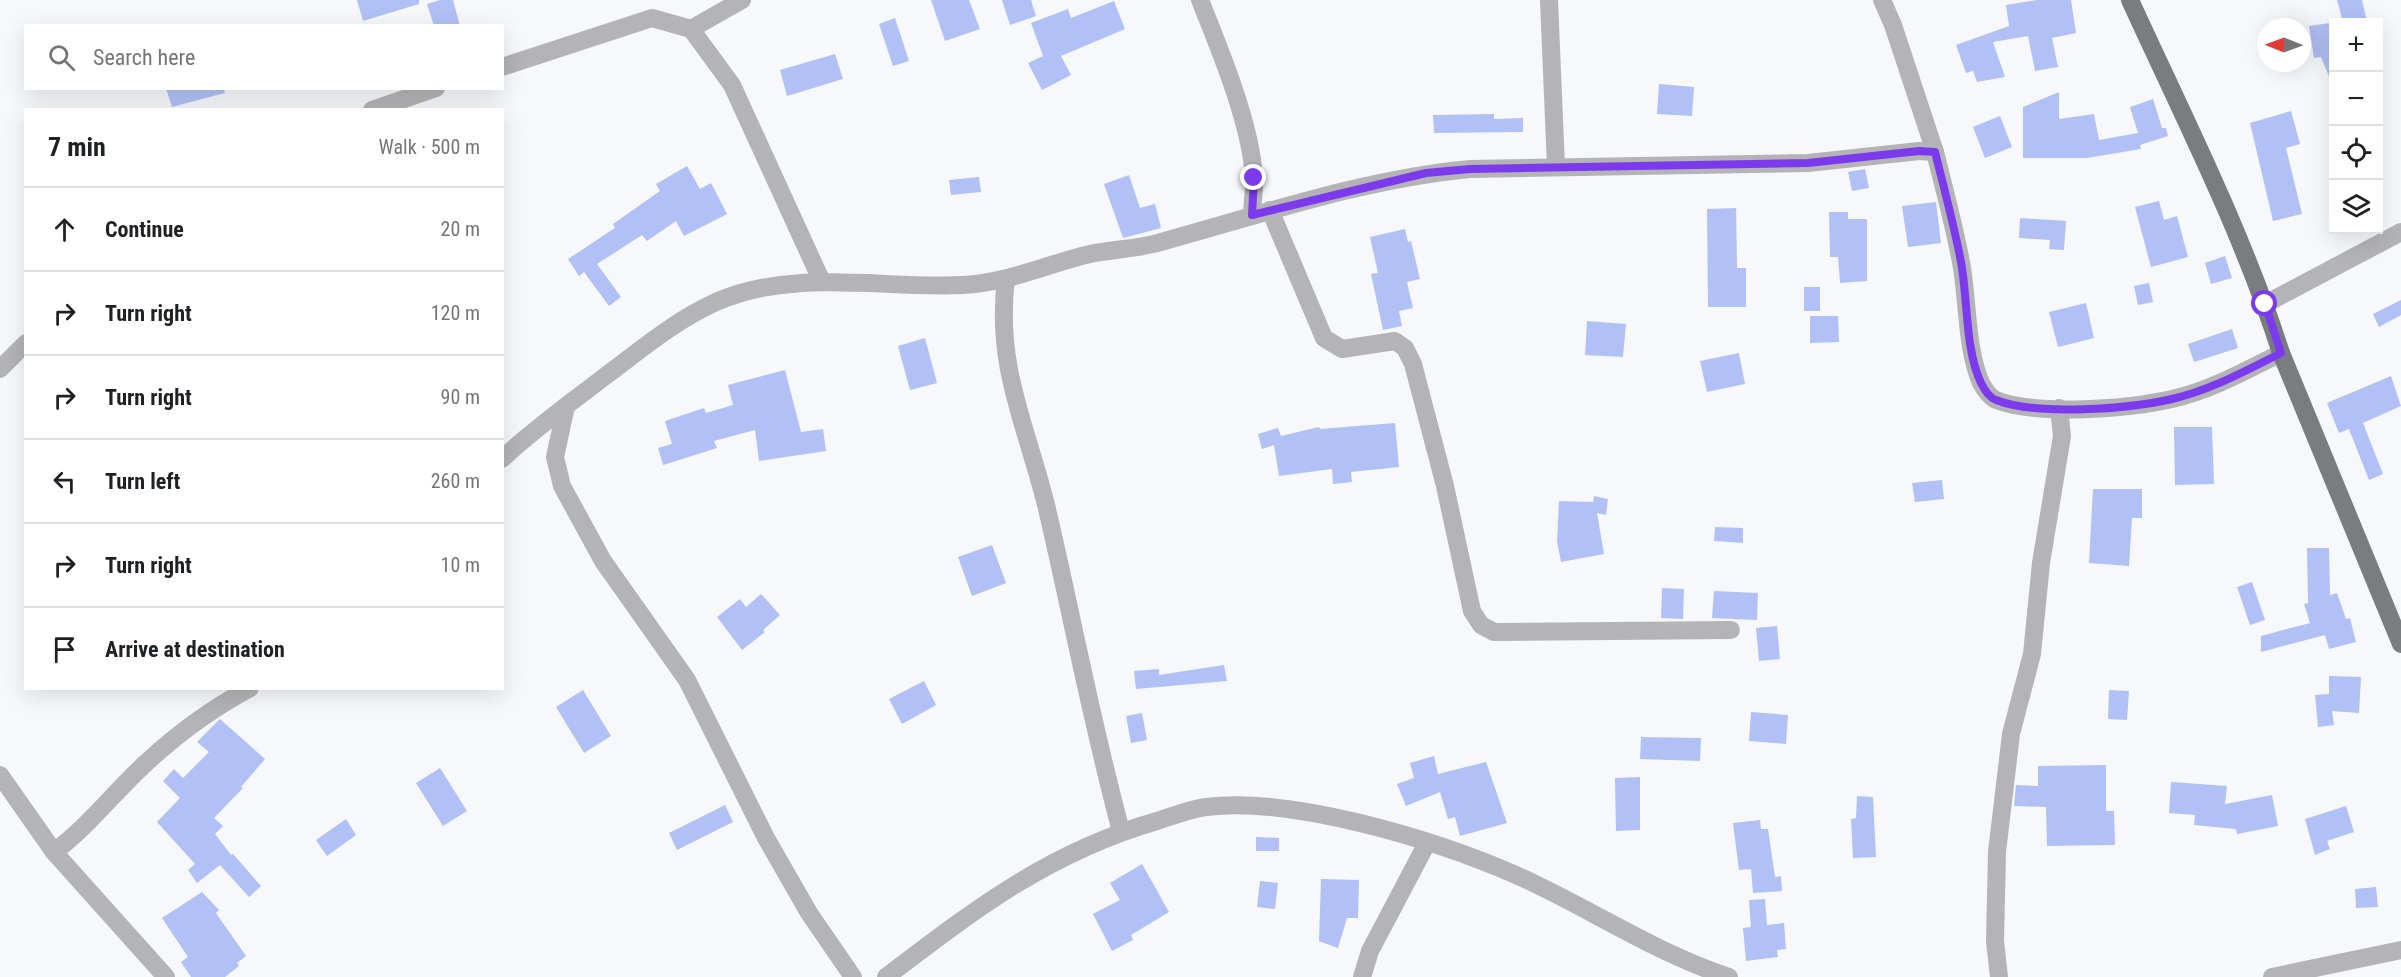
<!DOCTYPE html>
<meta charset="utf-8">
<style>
:root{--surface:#fff;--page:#f6f6f6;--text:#202124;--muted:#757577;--line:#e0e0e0}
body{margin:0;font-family:"Roboto Condensed",sans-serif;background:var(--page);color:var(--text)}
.controls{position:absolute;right:18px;top:18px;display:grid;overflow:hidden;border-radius:0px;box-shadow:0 6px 24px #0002}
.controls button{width:54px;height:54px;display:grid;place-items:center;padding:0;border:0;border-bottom:2px solid var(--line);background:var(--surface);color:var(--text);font:30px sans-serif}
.compass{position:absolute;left:2257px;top:18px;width:54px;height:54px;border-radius:50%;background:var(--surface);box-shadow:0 6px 24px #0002;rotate:271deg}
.stop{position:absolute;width:18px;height:18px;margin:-14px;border:4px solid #7c3aed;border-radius:50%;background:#fff}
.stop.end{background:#7c3aed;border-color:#fff;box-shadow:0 2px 6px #0008}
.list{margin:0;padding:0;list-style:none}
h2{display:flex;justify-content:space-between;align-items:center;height:78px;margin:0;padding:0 24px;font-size:26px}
h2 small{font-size:20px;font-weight:400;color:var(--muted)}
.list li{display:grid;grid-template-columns:39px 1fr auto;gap:18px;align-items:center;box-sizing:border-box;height:84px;padding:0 24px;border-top:2px solid var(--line)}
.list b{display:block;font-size:22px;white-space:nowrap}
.list em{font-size:20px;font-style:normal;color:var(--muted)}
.icon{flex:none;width:33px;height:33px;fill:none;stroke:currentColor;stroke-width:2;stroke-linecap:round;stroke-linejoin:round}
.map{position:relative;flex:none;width:2401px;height:977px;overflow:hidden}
.search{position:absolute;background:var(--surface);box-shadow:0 6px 24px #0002;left:24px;top:24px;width:480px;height:66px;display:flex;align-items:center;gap:15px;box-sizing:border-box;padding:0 21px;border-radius:0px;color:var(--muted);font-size:22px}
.panel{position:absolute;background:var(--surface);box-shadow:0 6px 24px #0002;left:24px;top:108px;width:480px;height:582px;border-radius:0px}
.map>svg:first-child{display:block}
.building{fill:#b1c1f6}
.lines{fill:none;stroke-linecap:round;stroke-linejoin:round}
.minor{stroke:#b4b4b6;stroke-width:18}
.major{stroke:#7b7c7f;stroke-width:18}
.route{stroke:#7c3aed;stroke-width:8}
</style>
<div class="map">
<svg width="2401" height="977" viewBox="0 0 2401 977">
<rect width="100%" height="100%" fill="#f7f8fb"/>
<g class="building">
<path d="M357 0H419V4L363 21Z"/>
<path d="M440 0H453L460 26H434L427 4Z"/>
<path d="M931 0H969L980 29 945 41Z"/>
<path d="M1002 0H1031L1036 16 1010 25Z"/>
<path d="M2037 0H2071L2076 33 2052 38 2058 67 2035 71 2028 36 1993 42 2005 77 1977 82 1973 71 1966 73 1956 45 2009 26 2006 5Z"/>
<path d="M2337 0H2362L2367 22H2343Z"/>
<path d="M1114 1 1125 29 1061 56 1071 75 1042 90 1028 63 1043 56 1031 23 1068 9 1071 18Z"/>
<path d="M895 18 909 61 893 66 879 24Z"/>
<path d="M2330 23 2334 52 2333 86 2321 57 2314 58 2309 26Z"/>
<path d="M835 54 843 79 787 96 780 70Z"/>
<path d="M1659 84 1694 87 1692 116 1657 114Z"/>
<path d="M166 88H224L225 93 172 107Z"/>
<path d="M2059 92V119L2094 114 2099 140 2138 133 2130 107 2153 99 2162 128H2166L2168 136 2140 145 2141 149 2087 158H2023V107Z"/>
<path d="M2291 111 2300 144 2286 148 2302 214 2273 221 2250 123Z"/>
<path d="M1494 114V119L1523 118V132L1434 133 1433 115Z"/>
<path d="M2000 116 2012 147 1985 158 1973 127Z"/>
<path d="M687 166 700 189 711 183 727 214 684 236 676 221 647 241 642 235 597 264 621 297 609 306 584 272 579 276 568 259 615 228 613 224 660 191 656 184Z"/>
<path d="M1865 169 1869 188 1852 191 1848 172Z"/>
<path d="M1129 175 1140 208 1155 204 1161 228 1123 238 1104 184Z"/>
<path d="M979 177 981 192 951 195 949 180Z"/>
<path d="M2159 201 2164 220 2177 216 2188 257 2151 267 2135 207Z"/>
<path d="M1936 202 1941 243 1908 247 1902 206Z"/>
<path d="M1736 208 1737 268H1746V307H1708L1707 209Z"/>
<path d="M1829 212H1848V219H1867V281L1840 283 1838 257H1830Z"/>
<path d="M2020 218 2066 221 2064 250 2049 249 2050 240 2019 238Z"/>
<path d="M1405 229 1408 242 1411 241 1420 279 1407 282 1413 308 1399 311 1402 326 1383 330 1371 274 1378 273 1370 237Z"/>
<path d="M2225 256 2232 278 2211 284 2205 263Z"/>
<path d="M2149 283 2153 302 2138 305 2134 286Z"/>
<rect x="1804" y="287" width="16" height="24"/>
<path d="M2401 300V315L2379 327 2373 314Z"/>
<path d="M2086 303 2094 338 2058 347 2049 312Z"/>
<path d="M1810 316H1838L1839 342 1810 343Z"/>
<path d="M1587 321 1626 324 1623 357 1585 355Z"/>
<path d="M2232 329 2238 348 2194 362 2188 344Z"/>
<path d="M925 338 937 383 910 390 898 346Z"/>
<path d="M1739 353 1745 384 1707 392 1700 361Z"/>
<path d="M785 370 801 432 823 429 826 451 759 461 755 430 714 441 717 448 663 465 658 448 672 444 665 421 704 408 706 413 733 405 728 385Z"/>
<path d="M2391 376 2401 406 2363 423 2383 474 2369 480 2349 429 2339 433 2327 403Z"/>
<path d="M1395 423 1399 467 1351 472 1352 482 1333 484 1332 469 1279 476 1274 445 1262 449 1258 434 1278 428 1281 436 1319 427 1320 429Z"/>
<path d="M2174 427H2212L2214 484 2175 485Z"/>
<path d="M1942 480 1944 499 1915 502 1912 483Z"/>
<path d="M2093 489H2142V518H2132L2129 566 2089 563Z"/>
<path d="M1594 496 1608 499 1606 515 1597 513 1604 554 1561 562 1557 541 1559 501 1593 502Z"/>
<path d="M1715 527 1743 528V543L1714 541Z"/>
<path d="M992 545 1006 583 972 596 958 557Z"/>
<path d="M2307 548H2329L2330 595 2337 593 2346 619 2350 618 2356 642 2329 649 2325 635 2261 652V636L2310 623 2304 604 2308 603Z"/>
<path d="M2252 582 2265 620 2250 625 2237 587Z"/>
<path d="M1662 588 1684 589 1683 619 1661 618Z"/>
<path d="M1714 591 1758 593 1757 620 1712 618Z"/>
<path d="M761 594 780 615 763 630 765 632 742 650 717 617 740 599 746 607Z"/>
<path d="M1777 626 1780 659 1759 661 1756 628Z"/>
<path d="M1224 665 1227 681 1136 689 1134 671 1159 669V675Z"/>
<path d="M2329 676 2361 677 2359 713 2332 711 2334 725 2318 727 2315 695 2329 694Z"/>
<path d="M924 681 936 705 902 724 889 699Z"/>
<path d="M583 690 611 736 584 753 556 707Z"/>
<path d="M2109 690 2129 691 2127 720 2108 719Z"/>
<path d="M1751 712 1788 715 1786 744 1749 741Z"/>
<path d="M1142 713 1147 740 1131 743 1126 716Z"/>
<path d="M220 719 265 759 241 787 243 788 214 818 223 826 215 834 231 855 233 854 261 886 249 897 220 865 197 883 188 870 195 864 157 822 180 798 163 781 174 769 183 778 209 752 197 742Z"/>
<path d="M1641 737 1701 738 1700 761 1640 759Z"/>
<path d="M1434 756 1438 774 1486 762 1507 823 1460 836 1455 817 1448 819 1440 792 1406 806 1397 784 1414 778 1410 763Z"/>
<path d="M2106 765V811H2114L2115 845 2047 846 2046 807 2014 806 2016 785 2038 786V766Z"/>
<path d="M440 768 467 811 443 826 416 783Z"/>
<path d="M1640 777V830L1616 831 1615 778Z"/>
<path d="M2171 782 2227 786 2225 804 2272 795 2278 826 2237 834 2236 829 2194 825 2195 815 2169 813Z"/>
<path d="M1857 796 1873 797 1876 857 1853 858 1851 819 1856 818Z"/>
<path d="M725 805 733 822 677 850 669 833Z"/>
<path d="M2346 806 2354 832 2327 841 2330 849 2315 855 2305 819Z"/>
<path d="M346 819 356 835 327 856 316 840Z"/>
<path d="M1760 820 1761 829H1768L1775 877 1781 876 1782 891 1753 893 1751 869 1739 870 1733 823Z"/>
<path d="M1256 837 1279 838V851H1256Z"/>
<path d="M1142 864 1169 912 1131 935 1133 940 1112 951 1093 914 1120 900 1110 883Z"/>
<path d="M1321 879 1359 880 1358 918H1347L1338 948 1319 941Z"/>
<path d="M1260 881 1278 883 1275 909 1257 907Z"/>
<path d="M2376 887 2378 907 2356 908 2355 889Z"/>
<path d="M202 892 219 910 216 913 246 956 237 963 239 966 225 977H191L181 962 188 957 162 918Z"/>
<path d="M1765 899 1767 925 1784 923 1786 949 1777 950 1778 957 1746 961 1743 928 1751 927 1749 900Z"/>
</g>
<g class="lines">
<g class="minor">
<path d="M742 0 691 29 732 85 822 282"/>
<path d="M1200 0C1220 50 1251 124 1254 178 1255 190 1252 203 1252 215"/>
<path d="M1549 0 1556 167"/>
<path d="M1882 0 1893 25 1935 152"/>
<path d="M502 67 652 18 691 29"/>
<path d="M372 110 436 88"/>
<path d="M1270 210 1324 338 1342 349 1395 341 1405 348 1413 364 1445 486 1472 611 1481 625 1494 632 1731 630"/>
<path d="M1006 279C995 367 1027 426 1047 509 1072 616 1092 724 1121 831"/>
<path d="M2265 304 2401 232"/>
<path d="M0 369 26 343"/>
<path d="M566 406 555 457 562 486 603 561 687 680 766 838 809 913 853 977"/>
<path d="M502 459C535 428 572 402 608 374 643 348 676 320 716 302 793 268 882 289 963 285 1007 283 1047 264 1090 254 1113 249 1138 249 1161 242 1263 214 1364 179 1470 169L1808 163 1919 151 1935 152C1944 188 1954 225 1961 262 1968 300 1966 349 1981 383 1984 389 1991 398 1996 400 2037 416 2128 409 2172 399 2211 390 2245 371 2281 353"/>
<path d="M0 775 54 852 166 977"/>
<path d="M54 852C89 826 114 792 146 763 176 735 213 708 250 688"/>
<path d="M886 977C974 910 1049 852 1157 821 1173 816 1190 809 1206 807 1292 796 1436 840 1516 875 1588 907 1653 952 1729 977"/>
<path d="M1362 977 1370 951 1427 843"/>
<path d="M1999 977 1995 941 1997 852 2011 734 2032 654 2041 563 2062 436 2059 408"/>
<path d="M2272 977 2401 950"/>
</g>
<path class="major" d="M2130 0C2183 116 2242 231 2281 353L2401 644"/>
</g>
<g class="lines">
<path class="route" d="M1254 178 1252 215 1426 173 1470 169 1808 163 1919 151 1935 152C1944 188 1954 225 1961 262 1968 300 1965 349 1981 383 1984 389 1990 398 1996 400 2037 416 2128 409 2172 399 2211 390 2245 371 2281 353L2265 304"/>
</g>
</svg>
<div class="controls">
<button>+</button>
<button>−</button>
<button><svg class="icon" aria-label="locate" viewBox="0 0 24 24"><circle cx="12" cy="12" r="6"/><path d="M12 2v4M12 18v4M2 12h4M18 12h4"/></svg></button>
<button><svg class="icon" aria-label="layers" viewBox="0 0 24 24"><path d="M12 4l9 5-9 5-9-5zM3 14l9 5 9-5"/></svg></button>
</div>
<svg class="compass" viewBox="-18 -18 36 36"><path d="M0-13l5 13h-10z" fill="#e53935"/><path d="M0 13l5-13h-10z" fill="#757577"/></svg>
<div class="stop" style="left:2265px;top:304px"></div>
<div class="stop end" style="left:1254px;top:178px"></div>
<div class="search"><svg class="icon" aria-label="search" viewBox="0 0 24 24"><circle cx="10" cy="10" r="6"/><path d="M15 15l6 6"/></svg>Search here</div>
<section class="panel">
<h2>7 min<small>Walk · 500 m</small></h2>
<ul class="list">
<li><svg class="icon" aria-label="ahead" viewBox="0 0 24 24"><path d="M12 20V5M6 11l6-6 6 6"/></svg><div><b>Continue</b></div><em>20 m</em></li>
<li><svg class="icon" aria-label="right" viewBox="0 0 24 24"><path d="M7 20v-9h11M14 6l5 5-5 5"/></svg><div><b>Turn right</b></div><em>120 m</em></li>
<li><svg class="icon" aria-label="right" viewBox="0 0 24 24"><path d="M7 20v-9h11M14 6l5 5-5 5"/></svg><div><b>Turn right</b></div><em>90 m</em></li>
<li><svg class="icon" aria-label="left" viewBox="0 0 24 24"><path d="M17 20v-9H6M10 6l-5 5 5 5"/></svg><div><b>Turn left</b></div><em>260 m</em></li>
<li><svg class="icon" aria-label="right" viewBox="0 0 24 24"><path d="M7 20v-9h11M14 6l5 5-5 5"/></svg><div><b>Turn right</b></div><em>10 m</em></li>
<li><svg class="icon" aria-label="arrive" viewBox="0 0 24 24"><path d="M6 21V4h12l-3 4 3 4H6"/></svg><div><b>Arrive at destination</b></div></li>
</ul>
</section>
</div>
